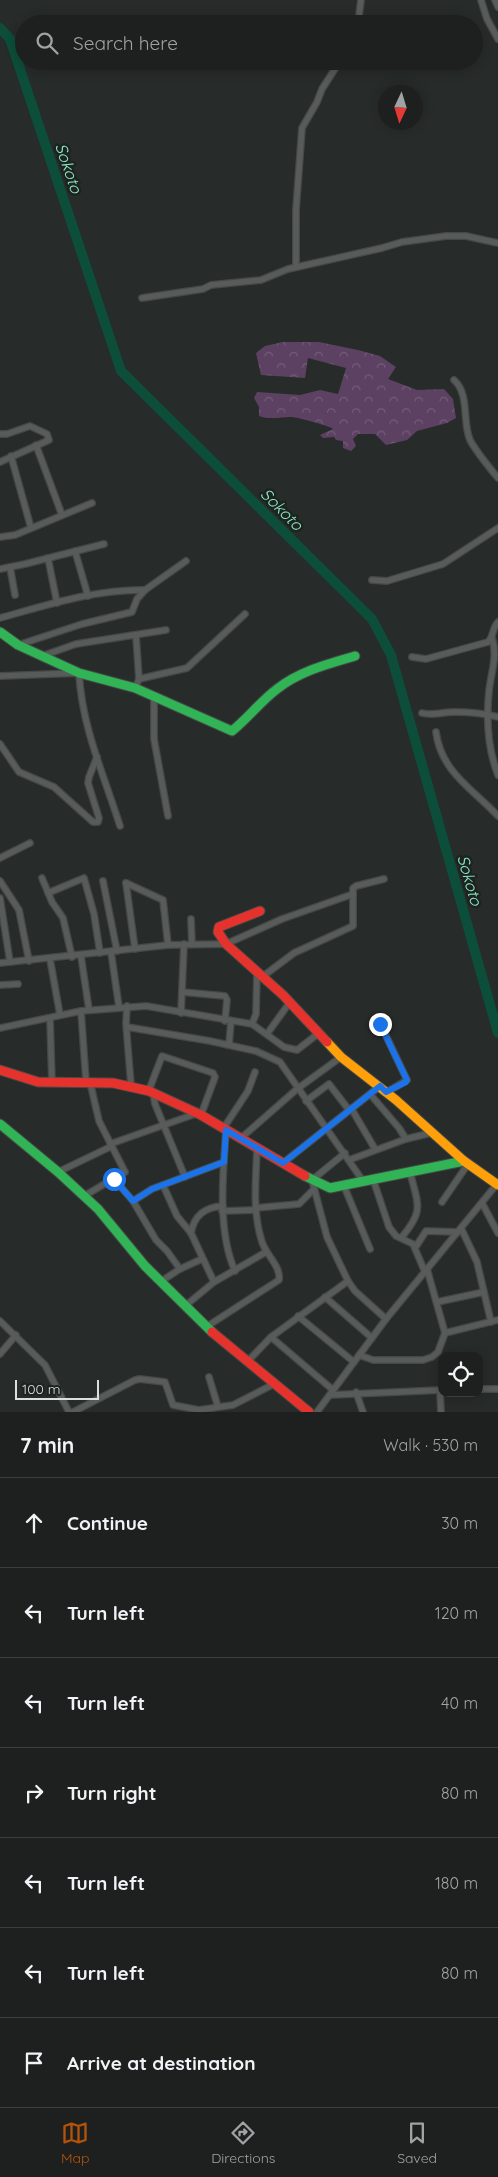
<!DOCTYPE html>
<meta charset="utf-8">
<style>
:root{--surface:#1d201f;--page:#252828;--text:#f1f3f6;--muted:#a0a3a4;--line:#3b3e3d;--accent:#b45309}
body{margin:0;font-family:Quicksand,sans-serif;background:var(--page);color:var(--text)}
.controls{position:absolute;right:15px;bottom:15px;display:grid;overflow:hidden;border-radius:10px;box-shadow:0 2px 12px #0003}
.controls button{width:45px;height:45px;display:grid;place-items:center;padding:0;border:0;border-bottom:1px solid var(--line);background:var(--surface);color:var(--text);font:25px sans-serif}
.compass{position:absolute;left:378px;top:85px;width:45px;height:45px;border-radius:50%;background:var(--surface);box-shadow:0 2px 12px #0003;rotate:184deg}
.scale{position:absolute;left:15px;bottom:12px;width:84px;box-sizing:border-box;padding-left:5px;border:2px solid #dbdfdd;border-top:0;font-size:14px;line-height:18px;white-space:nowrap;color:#dbdfdd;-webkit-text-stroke:4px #1c2320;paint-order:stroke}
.stop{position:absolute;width:15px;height:15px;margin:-11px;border:4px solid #1a73e8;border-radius:50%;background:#fff}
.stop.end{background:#1a73e8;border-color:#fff;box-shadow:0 1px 5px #0008}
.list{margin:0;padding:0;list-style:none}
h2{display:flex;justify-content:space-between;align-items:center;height:65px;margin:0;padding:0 20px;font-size:21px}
h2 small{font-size:16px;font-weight:400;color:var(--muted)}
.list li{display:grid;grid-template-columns:32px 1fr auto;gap:15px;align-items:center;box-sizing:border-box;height:90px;padding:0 20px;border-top:1px solid var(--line)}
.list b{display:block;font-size:19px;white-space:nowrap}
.list em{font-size:16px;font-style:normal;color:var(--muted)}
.icon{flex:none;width:28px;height:28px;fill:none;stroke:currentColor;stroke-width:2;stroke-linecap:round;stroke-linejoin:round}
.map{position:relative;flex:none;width:498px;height:1412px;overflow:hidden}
.search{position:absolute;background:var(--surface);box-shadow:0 2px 12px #0003;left:15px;right:15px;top:15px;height:55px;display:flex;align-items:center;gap:12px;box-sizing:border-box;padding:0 18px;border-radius:28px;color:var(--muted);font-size:19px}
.sheet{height:695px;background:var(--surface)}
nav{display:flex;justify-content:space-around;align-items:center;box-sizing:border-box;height:70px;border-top:1px solid var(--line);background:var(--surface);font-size:14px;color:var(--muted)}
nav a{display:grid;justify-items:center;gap:2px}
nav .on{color:var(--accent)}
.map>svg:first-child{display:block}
.forest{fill:url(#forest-crowns)}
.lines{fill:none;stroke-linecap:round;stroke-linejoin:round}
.river{stroke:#0c4e39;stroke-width:10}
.street-casing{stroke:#454846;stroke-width:8}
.fast-casing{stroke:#454846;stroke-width:11}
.slow-casing{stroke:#454846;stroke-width:11}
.jam-casing{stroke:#454846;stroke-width:11}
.street{stroke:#575b59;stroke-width:5.5}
.fast{stroke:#30b455;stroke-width:9}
.slow{stroke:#ff9f0a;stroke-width:9}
.jam{stroke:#e5322d;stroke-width:9}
.route{stroke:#1a73e8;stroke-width:6}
.labels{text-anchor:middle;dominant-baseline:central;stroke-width:5;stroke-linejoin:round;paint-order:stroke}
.water-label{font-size:16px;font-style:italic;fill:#8decc6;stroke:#1c2320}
</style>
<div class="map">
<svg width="498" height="1412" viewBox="0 0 498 1412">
<defs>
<pattern id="forest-crowns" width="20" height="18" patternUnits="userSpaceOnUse" patternTransform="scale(1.25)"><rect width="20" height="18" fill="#5d4163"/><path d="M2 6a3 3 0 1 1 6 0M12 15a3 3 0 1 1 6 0" fill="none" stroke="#745c79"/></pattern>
</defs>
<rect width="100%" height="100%" fill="#272b29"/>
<path class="forest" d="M283 342H319L358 350 380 356 396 367 388 379 417 390 444 389 453 399 456 418 447 423 417 431 407 440 386 445 375 434H358L353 439 356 446 351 451 343 448V441L336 440 334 437 323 438 320 435 333 429C330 426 297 417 291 417 281 417 269 420 259 416V407L254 398 257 392 300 395 320 390 338 394 346 368 308 358 305 378 261 375 256 353 265 346Z"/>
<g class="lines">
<path class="river" d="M0 28 10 39 121 371 372 619 391 655 498 1033"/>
<g class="street-casing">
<g id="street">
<path d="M481 0 487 19 498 39"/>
<path d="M495 0 498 7"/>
<path d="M358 24 361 0"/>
<path d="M296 267V210L302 128 317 102 322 89 340 61"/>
<path d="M142 298 203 289 211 285 261 280 288 269 382 248 402 242 446 236H466L498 243"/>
<path d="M454 380C470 394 462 422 470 440 477 453 489 467 498 478"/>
<path d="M0 434H7L30 426 47 434 49 440 0 462"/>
<path d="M36 445 62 515"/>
<path d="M11 456 31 528"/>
<path d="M0 537 15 535 92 503"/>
<path d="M75 551 88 596"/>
<path d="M48 558 57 603"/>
<path d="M10 567 15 595"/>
<path d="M0 569 25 564 104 544"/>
<path d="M372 580 387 581 443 564 498 528"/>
<path d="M0 618C47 605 96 589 145 590"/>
<path d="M492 638C498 656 491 672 489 691 486 720 487 747 498 775"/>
<path d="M18 645 82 624 132 612 137 599 145 590 186 561"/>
<path d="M42 656 76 644 166 630"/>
<path d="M412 657 426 659 488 642C494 636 492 628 498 622"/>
<path d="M0 676 79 673C82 728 104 775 120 826"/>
<path d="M139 679 187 668 245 614"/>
<path d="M135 688 139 679 136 636"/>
<path d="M154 698V739L168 816"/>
<path d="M422 713C431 716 444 712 454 712 469 712 483 713 498 717"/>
<path d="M436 732C441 772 473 789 498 816"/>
<path d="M0 744 19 772 54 787 93 822H98L99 818 88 783 89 777 97 757"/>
<path d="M0 858 30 843"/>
<path d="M42 878 52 902 63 918 72 957"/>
<path d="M0 881 19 910 29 961"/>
<path d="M103 881 117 951"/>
<path d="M126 883 163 900 168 945"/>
<path d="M126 883 135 949"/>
<path d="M48 893 84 878 94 914 100 953"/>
<path d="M0 898 10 962"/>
<path d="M191 919 192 944"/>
<path d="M111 952 119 1007"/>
<path d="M81 956 89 1010"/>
<path d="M50 959 60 1015"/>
<path d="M0 963 168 945 226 944 282 919 353 894"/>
<path d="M262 977 294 953 353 926V888L356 886 384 879"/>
<path d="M0 985 18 984"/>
<path d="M182 992 225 996 227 1000 225 1021"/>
<path d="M127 1006 126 1024 131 1085"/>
<path d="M81 1011 86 1081"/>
<path d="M181 1013 184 944"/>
<path d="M50 1018 52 1083"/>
<path d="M380 1023 407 1080 387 1092"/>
<path d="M252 1024 256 1014 257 972"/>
<path d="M127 1027 210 1041 256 1051 280 1062 363 1181"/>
<path d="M0 1028 81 1011 146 1006 252 1024 284 1047 297 1050 319 1033"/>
<path d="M267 1034 290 1002"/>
<path d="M229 1045 231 1021"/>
<path d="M149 1090 162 1056 213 1073 215 1077 201 1115"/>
<path d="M153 1092 155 1104 185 1177"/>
<path d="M370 1094 399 1128 406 1139"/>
<path d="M306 1101 329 1084 349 1110"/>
<path d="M351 1108 375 1149"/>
<path d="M223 1129 248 1091 255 1072"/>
<path d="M226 1130C223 1173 217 1231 235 1271"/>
<path d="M240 1139 297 1089 341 1057"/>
<path d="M110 1144 198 1113"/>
<path d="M345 1153 312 1180 327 1237 348 1281 355 1291 386 1319"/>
<path d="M349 1160 406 1139 431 1133"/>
<path d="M283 1163 380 1086"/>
<path d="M58 1172 112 1146"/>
<path d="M114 1179 133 1201 156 1240 167 1251 180 1269"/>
<path d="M373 1179 389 1227 396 1236 413 1244 425 1272"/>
<path d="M163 1185 177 1216 191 1233 214 1282"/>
<path d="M344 1186 370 1249"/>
<path d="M84 1196 125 1172 99 1121 90 1082"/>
<path d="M133 1201 152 1189 224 1162"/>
<path d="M442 1202 468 1164"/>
<path d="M482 1203 498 1233"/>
<path d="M255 1208 299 1204 314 1189"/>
<path d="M222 1211 255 1210"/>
<path d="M461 1228 477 1262 491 1322"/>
<path d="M191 1233C194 1216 204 1207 223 1206"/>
<path d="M401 1238C425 1210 418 1205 410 1172"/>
<path d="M415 1248 426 1231 458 1232"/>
<path d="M160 1282 180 1269 202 1259"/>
<path d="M325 1297 372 1338"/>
<path d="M437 1302 484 1292"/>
<path d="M185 1306 214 1282 266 1252"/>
<path d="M298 1316 354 1362"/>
<path d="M0 1321 45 1365 69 1412"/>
<path d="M206 1327 279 1280C281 1266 266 1255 262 1242 252 1211 256 1179 257 1148"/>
<path d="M445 1333 498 1320"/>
<path d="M271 1337 333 1390"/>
<path d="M0 1354 16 1335"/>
<path d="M359 1355 373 1360H423L432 1357 438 1352 445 1333 427 1269"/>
<path d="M247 1362 271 1337 348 1281"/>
<path d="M209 1377 218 1407"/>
<path d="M479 1389H498"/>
<path d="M440 1391 441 1412"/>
<path d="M356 1392 363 1412"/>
<path d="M330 1395 442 1390"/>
<path d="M73 1412 135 1380 140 1379 165 1382 173 1405 199 1410 233 1405 274 1384"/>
<path d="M317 1412 386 1319 497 1184"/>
</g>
</g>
<g class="fast-casing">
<g id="fast">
<path d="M0 632 18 645 79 673 135 688 232 731C248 718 261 701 277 689 300 671 328 664 355 656"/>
<path d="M0 1124 58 1172 98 1209 145 1266 212 1332"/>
<path d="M305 1176 330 1188 464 1161"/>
</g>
</g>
<g class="slow-casing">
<path id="slow" d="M327 1042 341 1057 396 1100 464 1161 498 1185"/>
</g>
<g class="jam-casing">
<g id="jam">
<path d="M260 911 219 927 218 932 226 944 283 995 327 1042"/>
<path d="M0 1070 38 1082 113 1083 149 1091 201 1115 305 1176"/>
<path d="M212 1332 309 1412"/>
</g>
</g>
<use href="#street" class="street"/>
<use href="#fast" class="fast"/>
<use href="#slow" class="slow"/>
<use href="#jam" class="jam"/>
</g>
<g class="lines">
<path class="route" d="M114 1179 133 1201 152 1189 224 1162 226 1130 283 1163 380 1086 386 1092 406 1082 407 1080 380 1024"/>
</g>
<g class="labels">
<g class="water-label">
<text transform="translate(69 168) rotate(71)">Sokoto</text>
<text transform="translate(282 509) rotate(45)">Sokoto</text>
<text transform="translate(470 880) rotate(74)">Sokoto</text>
</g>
</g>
</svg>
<div class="controls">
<button><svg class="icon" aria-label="locate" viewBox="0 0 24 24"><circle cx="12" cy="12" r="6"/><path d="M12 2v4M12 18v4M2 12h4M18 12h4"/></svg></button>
</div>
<svg class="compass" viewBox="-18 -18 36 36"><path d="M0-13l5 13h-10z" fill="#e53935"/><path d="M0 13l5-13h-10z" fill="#a0a3a4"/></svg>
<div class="scale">100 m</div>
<div class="stop" style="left:114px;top:1179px"></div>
<div class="stop end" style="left:380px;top:1024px"></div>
<div class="search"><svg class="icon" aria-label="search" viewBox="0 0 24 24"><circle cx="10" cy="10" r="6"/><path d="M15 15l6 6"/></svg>Search here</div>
</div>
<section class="sheet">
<h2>7 min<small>Walk · 530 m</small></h2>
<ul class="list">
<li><svg class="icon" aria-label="ahead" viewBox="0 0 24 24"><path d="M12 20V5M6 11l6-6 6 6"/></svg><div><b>Continue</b></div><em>30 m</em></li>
<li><svg class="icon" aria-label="left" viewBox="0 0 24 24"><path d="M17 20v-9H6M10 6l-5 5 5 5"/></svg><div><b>Turn left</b></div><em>120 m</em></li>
<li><svg class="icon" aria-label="left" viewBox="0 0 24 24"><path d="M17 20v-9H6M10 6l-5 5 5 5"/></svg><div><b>Turn left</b></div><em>40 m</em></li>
<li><svg class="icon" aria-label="right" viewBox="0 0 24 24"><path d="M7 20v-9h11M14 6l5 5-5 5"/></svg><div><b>Turn right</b></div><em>80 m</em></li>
<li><svg class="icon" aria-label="left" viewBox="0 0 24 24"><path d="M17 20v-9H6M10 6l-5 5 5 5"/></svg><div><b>Turn left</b></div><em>180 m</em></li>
<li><svg class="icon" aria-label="left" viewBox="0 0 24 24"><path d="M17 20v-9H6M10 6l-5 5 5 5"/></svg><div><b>Turn left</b></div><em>80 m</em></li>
<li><svg class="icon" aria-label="arrive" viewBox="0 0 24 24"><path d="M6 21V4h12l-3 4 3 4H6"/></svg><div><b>Arrive at destination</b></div></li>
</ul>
</section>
<nav>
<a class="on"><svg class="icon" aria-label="map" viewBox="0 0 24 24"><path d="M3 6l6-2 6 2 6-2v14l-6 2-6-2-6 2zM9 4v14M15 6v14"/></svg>Map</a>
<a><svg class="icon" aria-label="directions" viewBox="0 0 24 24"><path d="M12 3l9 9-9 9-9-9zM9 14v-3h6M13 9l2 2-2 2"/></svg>Directions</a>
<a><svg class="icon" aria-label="saved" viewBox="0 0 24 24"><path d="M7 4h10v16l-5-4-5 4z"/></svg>Saved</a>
</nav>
